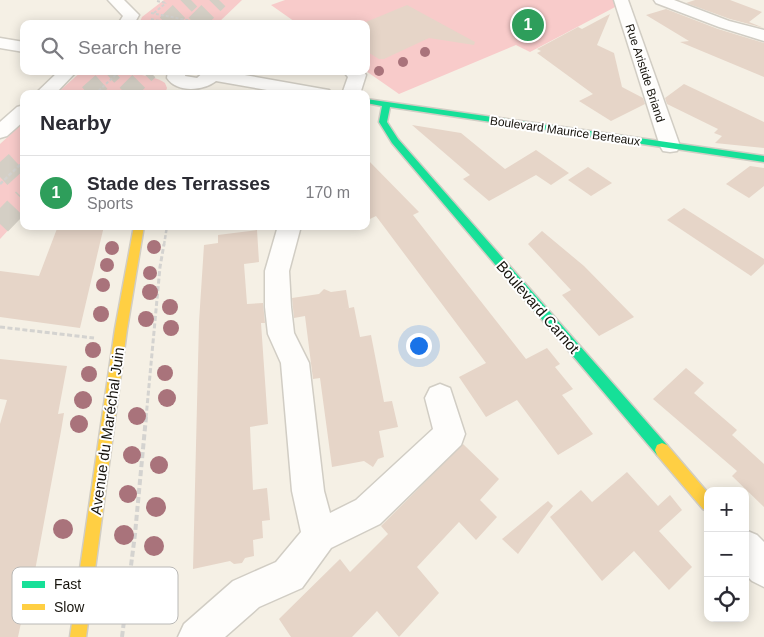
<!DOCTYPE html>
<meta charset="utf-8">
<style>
:root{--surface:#fff;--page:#f2f2f3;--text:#2b2b33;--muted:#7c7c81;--line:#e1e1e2;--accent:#656159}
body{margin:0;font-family:Arial,sans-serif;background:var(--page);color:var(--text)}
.controls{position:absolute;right:15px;bottom:15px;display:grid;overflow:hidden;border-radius:10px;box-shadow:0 2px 12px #0003}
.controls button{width:45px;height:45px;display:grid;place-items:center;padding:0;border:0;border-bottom:1px solid var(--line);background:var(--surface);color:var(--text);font:25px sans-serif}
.you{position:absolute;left:418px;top:345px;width:18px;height:18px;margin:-12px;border:4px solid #fff;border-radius:50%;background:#1a73e8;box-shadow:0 0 0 8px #1a73e833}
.badge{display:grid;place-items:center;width:32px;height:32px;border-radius:50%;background:var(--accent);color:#fff;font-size:16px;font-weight:700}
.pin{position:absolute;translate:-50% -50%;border:2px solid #fff;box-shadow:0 1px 5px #0006}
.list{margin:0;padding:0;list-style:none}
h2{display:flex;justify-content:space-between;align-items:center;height:65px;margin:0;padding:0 20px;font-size:21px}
h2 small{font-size:16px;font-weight:400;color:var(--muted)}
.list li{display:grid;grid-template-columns:32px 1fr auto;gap:15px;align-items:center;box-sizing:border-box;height:75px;padding:0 20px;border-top:1px solid var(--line)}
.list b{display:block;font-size:19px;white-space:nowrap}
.list p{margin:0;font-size:16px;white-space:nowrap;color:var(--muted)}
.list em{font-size:16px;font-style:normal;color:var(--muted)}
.icon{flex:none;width:28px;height:28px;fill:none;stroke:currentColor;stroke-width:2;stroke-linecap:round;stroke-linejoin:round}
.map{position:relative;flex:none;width:764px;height:637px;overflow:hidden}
.search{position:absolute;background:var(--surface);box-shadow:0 2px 12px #0003;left:20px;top:20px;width:350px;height:55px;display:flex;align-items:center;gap:12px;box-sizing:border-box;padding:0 18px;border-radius:10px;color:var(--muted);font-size:19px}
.panel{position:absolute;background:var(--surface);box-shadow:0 2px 12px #0003;left:20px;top:90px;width:350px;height:140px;border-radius:10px}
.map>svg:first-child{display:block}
.green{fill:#f8cbca}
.building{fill:#e6d5c8}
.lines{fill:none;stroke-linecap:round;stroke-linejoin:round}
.highway-tunnel-far1{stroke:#d4cfc5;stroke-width:18;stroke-dasharray:18 9;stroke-linecap:butt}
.highway-tunnel{stroke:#d4cfc5;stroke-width:22;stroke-dasharray:22 11;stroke-linecap:butt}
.street-casing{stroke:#d1cdc4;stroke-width:3}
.fast-casing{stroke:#d1cdc4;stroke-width:3}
.slow-casing{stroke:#d1cdc4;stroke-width:3}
.path-far3{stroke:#d4d3d0;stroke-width:2;stroke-dasharray:3 2;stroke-linecap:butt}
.path-far2{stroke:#d4d3d0;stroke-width:2.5;stroke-dasharray:4 2;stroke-linecap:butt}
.path-far1{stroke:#d4d3d0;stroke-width:3;stroke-dasharray:5 2.5;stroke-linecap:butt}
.path{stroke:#d4d3d0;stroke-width:4;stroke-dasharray:6 3;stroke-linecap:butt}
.street{fill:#fefdfb;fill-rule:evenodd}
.fast{fill:#16e098;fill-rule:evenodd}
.slow{fill:#ffcf43;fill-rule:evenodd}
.tree{fill:#a9737b}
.labels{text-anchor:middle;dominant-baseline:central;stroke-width:4;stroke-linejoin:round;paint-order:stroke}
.far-street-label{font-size:12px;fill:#17140d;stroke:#fff}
.street-label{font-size:15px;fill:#17140d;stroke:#fff}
.key{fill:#fff;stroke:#b9b8b6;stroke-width:1}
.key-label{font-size:14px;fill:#17140d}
</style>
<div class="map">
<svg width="764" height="637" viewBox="0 0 764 637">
<rect width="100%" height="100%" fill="#f5f0e5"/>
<g class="green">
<path d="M164 0H242L217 24H139L142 17Z"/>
<path d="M285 0H615L617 6 530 52 516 45 399 94 366 71V24H298L271 5Z"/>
<path d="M82 71C102 71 150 72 165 83L167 88 165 94H56Z"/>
<path d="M24 122V213L0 239V144Z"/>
</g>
<g class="building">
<path d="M695 0H730L762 12 749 22 764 28 730 19 686 3Z"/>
<path d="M407 5 475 42 474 45 429 38 384 59H379L366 51V22Z"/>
<path d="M666 9 718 29 764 43V77L680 42 689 41 646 15Z"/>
<path d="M610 14 597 45 614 53 622 87 643 98 645 104 611 121 579 101 593 94 537 53 541 51 537 49 578 27 582 29Z"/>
<path d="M684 84 764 122V148L715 143 722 136 714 133 718 129 667 104 665 98Z"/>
<path d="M412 125 461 133 505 169 536 150 569 173 551 185 536 175 489 201 463 179 470 175Z"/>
<path d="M366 158 419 212 413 215 526 359 547 348 560 364 555 367 573 389 562 395 593 434 558 455 517 400 486 417 459 377 486 363 376 216 366 221Z"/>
<path d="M750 166 764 168V186L749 198 726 184Z"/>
<path d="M588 167 612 183 591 196 568 180Z"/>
<path d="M684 208 764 259V264L751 276 667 220Z"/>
<path d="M58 226H104L80 328 0 317V271L39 276Z"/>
<path d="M257 230 259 262 244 264 247 304 263 303 265 323H261L268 424 250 427 253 490 267 488 270 520 262 521 263 538 253 540 254 556 245 558 242 563 234 564 230 561 193 569 199 322 204 245 218 243V235Z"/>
<path d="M542 231 584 266 634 317 599 336 562 295 571 290 528 244Z"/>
<path d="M324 289 331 292 346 290 349 308 340 310 354 307 360 337 371 335 384 402 392 401 398 427 379 431 384 457 378 459 373 467 364 461 332 467 320 378 313 379 305 316 294 318 292 298 319 294Z"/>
<path d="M0 359 67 366 58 414 64 413 61 431 34 576 33 584 29 585 18 637H0V424L7 400 0 399Z"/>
<path d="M686 368 704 383 694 393 737 430 732 435 764 464V507L732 476 737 471 653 399Z"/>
<path d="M463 444 499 479 480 500 497 517 476 540 459 522 417 567 439 593 399 637 377 611 352 637H291L279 619 340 559 350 572 388 534 381 526Z"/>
<path d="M627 472 658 506 670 495 682 510 659 531 692 567 669 590 634 551 602 581 550 517 581 490 592 502Z"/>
<path d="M548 501 553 506 518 554 502 539Z"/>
</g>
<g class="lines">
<g class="highway-tunnel-far1">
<path d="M166 24 191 0"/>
<path d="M195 24 219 0"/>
<path d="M88 94 114 71"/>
<path d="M126 94 149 71"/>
</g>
<g class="highway-tunnel">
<path d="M0 177 24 155"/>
<path d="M0 224 24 199"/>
</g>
<g class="street-casing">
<g id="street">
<path d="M108 0H124L139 15 134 24H118L123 16Z"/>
<path d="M614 0H628L680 146 677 151 670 152 663 151 660 146Z"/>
<path d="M654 0H674L729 21 764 30V41L719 27 656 3Z"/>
<path d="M0 38 24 42V52L0 48Z"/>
<path d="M59 71H77L55 94H35Z"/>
<path d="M168 71H186L185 76 197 78 205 71H222L323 89 329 90 332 94H290L216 81C203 91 177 93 167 78Z"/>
<path d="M343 71H363L366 75 360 94H342L348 77Z"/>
<path d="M24 105V121L7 136 0 138V122L17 107Z"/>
<path d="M278 226H301L289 271 291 307 294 333 309 363 324 491 330 513 356 500 433 429 425 398 430 388 440 384 450 388 465 434 461 445 380 524 331 548 302 588 259 607 225 637H178L184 624 233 581 276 562 301 532 292 491 281 363 268 334 265 307V271Z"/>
<path d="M745 530 757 535 764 542V587L752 581 745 574Z"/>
</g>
</g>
<g class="fast-casing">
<path id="fast" d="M366 99 764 156V162L390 107 387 122 398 139 667 445 669 450 667 455 662 457 657 455 392 143 379 122 382 106 366 103Z"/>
</g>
<g class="slow-casing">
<g id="slow">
<path d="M134 226H144L127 329 86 637H70L115 329Z"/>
<path d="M662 443 667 445 708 493V511L703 509 657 455 655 450 657 445Z"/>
</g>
</g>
<g class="path-far3">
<path d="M157 1 166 3"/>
<path d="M151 13 207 24"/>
<path d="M154 13 166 3"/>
<path d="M151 19 173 24"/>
<path d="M95 94 120 71"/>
</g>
<g class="path-far2">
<path d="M0 184 24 161"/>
<path d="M164 245 167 226"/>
</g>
<g class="path-far1">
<path d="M0 327 94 338"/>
<path d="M146 418 160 267 164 244"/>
</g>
<path class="path" d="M122 637 135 534 146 417"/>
<use href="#street" class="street"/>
<use href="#fast" class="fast"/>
<use href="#slow" class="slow"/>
</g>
<g class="tree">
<circle cx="425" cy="52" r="5"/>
<circle cx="403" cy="62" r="5"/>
<circle cx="379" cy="71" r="5"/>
<circle cx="154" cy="247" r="7"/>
<circle cx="112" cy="248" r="7"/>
<circle cx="107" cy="265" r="7"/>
<circle cx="150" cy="273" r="7"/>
<circle cx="103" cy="285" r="7"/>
<circle cx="150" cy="292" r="8"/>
<circle cx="170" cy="307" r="8"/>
<circle cx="101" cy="314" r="8"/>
<circle cx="146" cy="319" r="8"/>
<circle cx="171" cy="328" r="8"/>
<circle cx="93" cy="350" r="8"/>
<circle cx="165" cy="373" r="8"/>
<circle cx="89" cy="374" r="8"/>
<circle cx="167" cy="398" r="9"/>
<circle cx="83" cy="400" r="9"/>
<circle cx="137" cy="416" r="9"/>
<circle cx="79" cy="424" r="9"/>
<circle cx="132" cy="455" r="9"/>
<circle cx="159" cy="465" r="9"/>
<circle cx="128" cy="494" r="9"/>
<circle cx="156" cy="507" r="10"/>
<circle cx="63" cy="529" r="10"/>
<circle cx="124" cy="535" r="10"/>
<circle cx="154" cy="546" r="10"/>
</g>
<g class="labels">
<g class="far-street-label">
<text transform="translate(645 73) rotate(72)">Rue Aristide Briand</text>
<text transform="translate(565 131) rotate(8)">Boulevard Maurice Berteaux</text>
</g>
<g class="street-label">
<text transform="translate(538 307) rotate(49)">Boulevard Carnot</text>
<text transform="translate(107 431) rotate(-82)">Avenue du Maréchal Juin</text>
</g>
</g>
<rect x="12" y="567" width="166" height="57" rx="8" class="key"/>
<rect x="22" y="581" width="23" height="7" fill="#16e098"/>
<rect x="22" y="604" width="23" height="6" fill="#ffcf43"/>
<g class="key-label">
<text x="54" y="589">Fast</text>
<text x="54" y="612">Slow</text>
</g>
</svg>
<div class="controls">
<button>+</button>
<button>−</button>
<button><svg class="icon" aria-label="locate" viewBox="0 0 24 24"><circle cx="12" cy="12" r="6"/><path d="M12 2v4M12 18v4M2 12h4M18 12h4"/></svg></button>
</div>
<div class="you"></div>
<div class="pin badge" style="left:528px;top:25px;background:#2e9e5b">1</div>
<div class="search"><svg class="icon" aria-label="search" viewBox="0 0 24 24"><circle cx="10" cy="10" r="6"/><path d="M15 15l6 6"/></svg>Search here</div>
<section class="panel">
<h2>Nearby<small></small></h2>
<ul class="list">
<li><span class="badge" style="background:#2e9e5b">1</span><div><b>Stade des Terrasses</b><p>Sports</p></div><em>170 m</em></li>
</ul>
</section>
</div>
